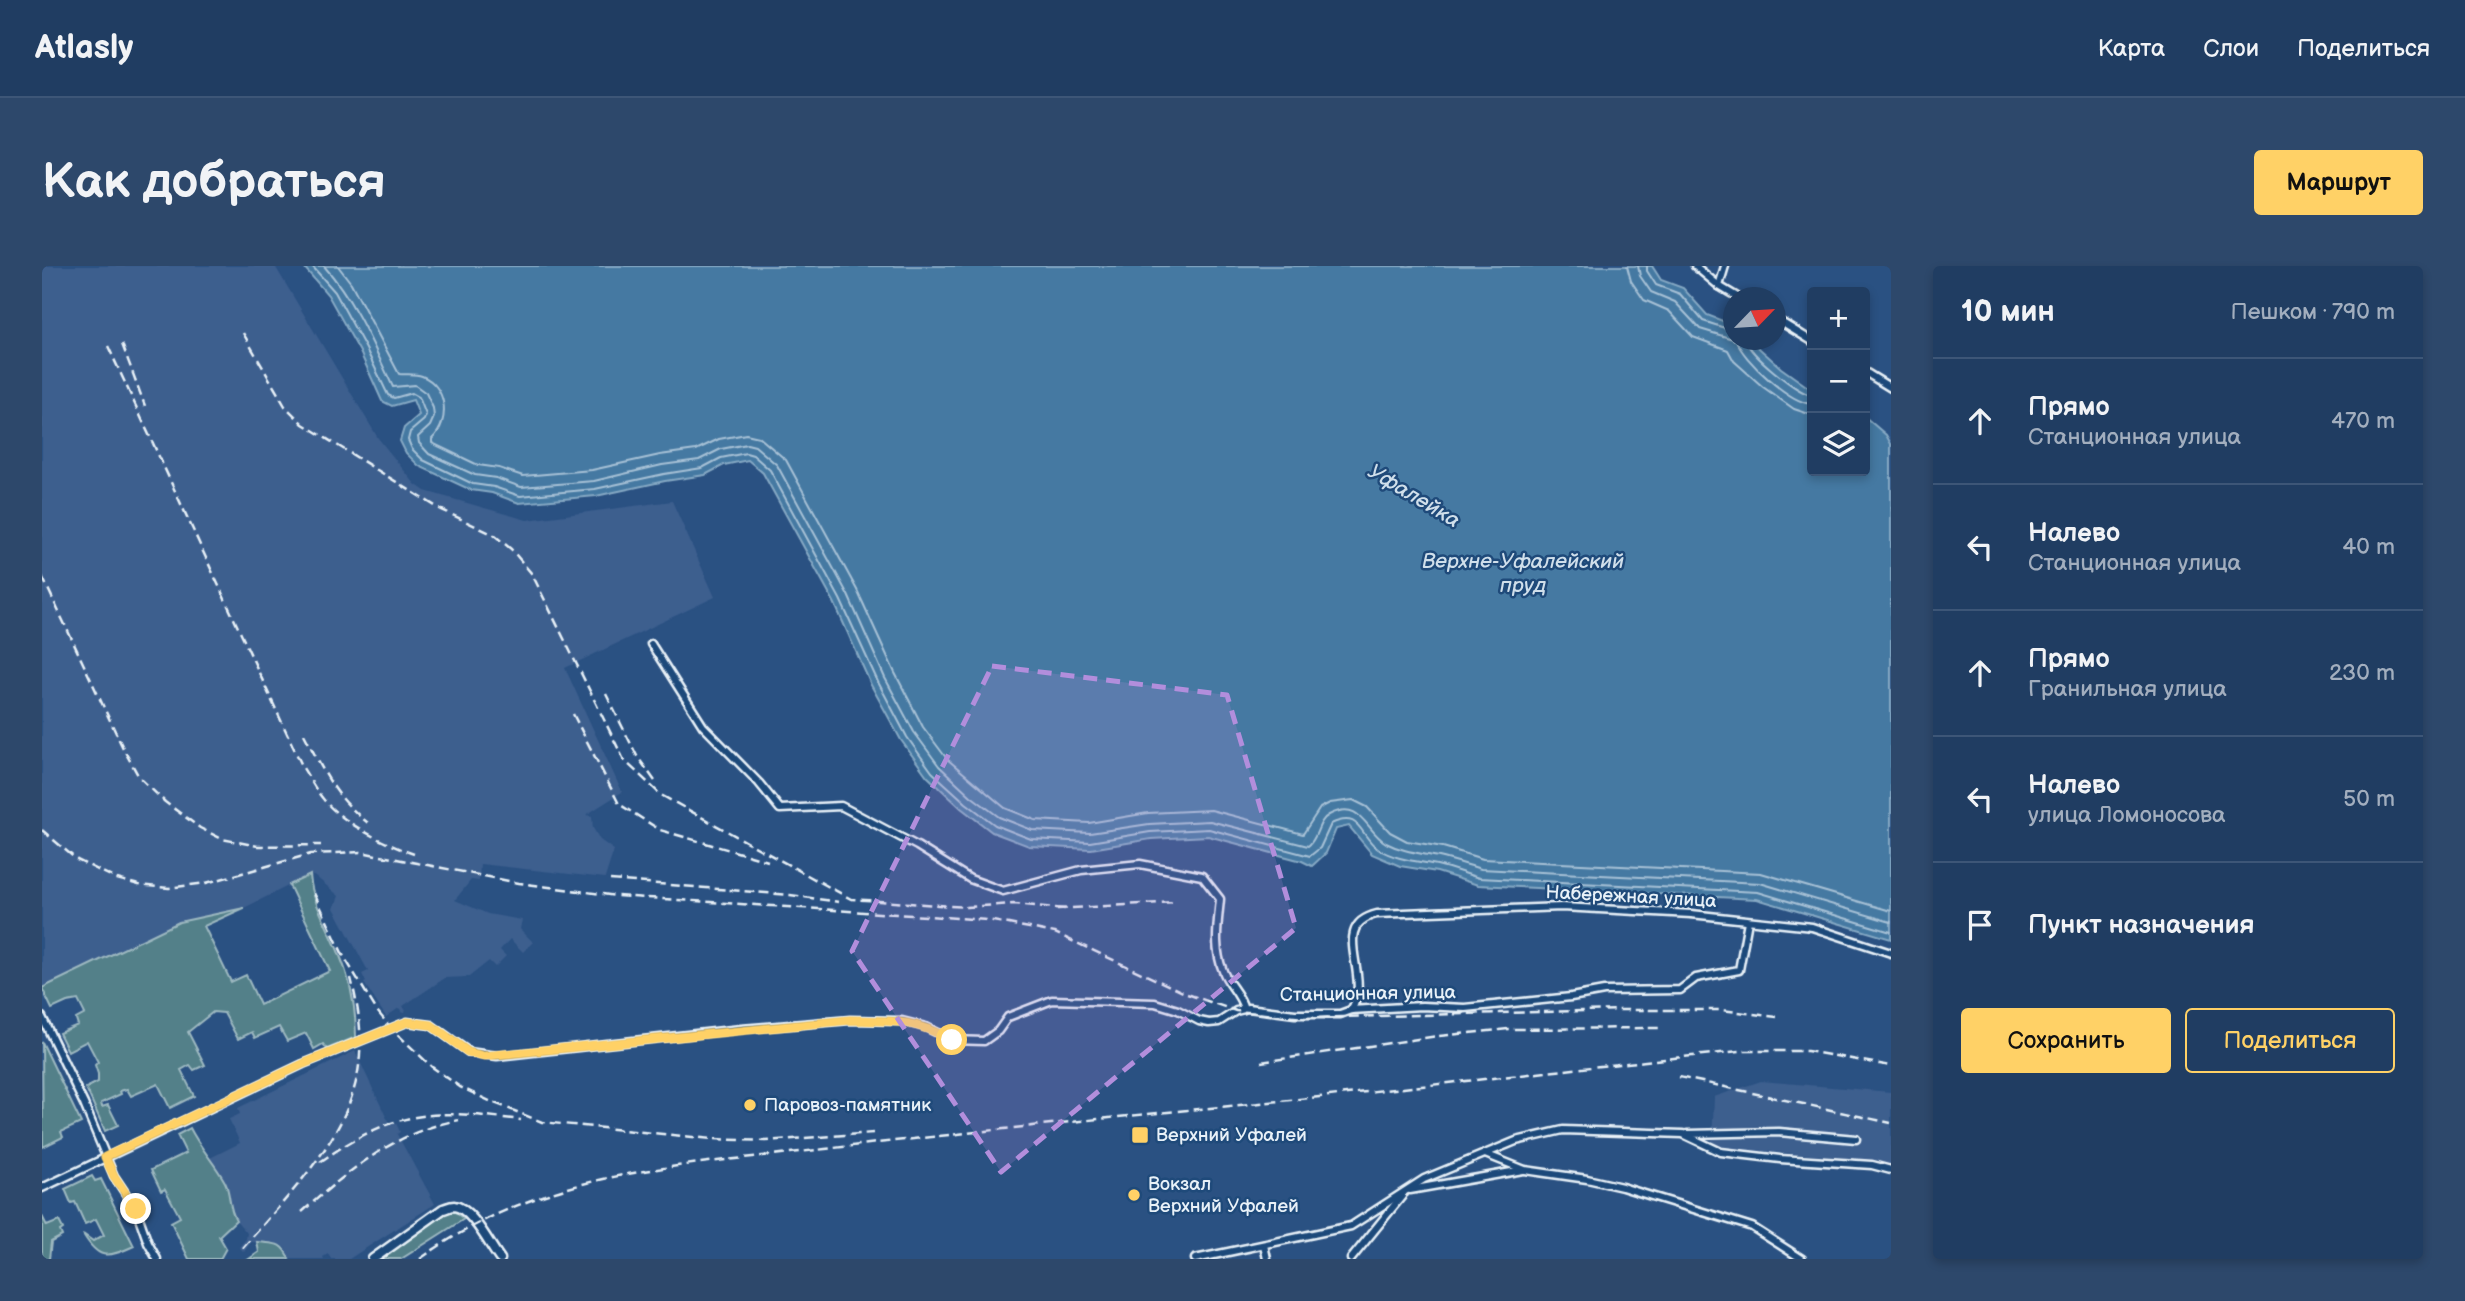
<!DOCTYPE html>
<html lang="ru">
<meta charset="utf-8">
<style>
:root{--surface:#203d62;--page:#2d486b;--text:#f1f3f6;--muted:#a2aebe;--line:#3d5677;--accent:#ffd166}
body{margin:0;font-family:"Balsamiq Sans",sans-serif;background:var(--page);color:var(--text)}
.controls{position:absolute;right:21px;top:21px;display:grid;overflow:hidden;border-radius:7px;box-shadow:0 4px 10px #0003}
.controls button{width:63px;height:63px;display:grid;place-items:center;padding:0;border:0;border-bottom:2px solid var(--line);background:var(--surface);color:var(--text);font:35px sans-serif}
.compass{position:absolute;left:1681px;top:21px;width:63px;height:63px;border-radius:50%;background:var(--surface);box-shadow:0 4px 10px #0003;rotate:65deg}
.stop{position:absolute;width:21px;height:21px;margin:-16px;border:5px solid #ffd166;border-radius:50%;background:#fff}
.stop.end{background:#ffd166;border-color:#fff;box-shadow:0 2px 7px #0008}
.list{margin:0;padding:0;list-style:none}
h2{display:flex;justify-content:space-between;align-items:center;height:91px;margin:0;padding:0 28px;font-size:30px}
h2 small{font-size:23px;font-weight:400;color:var(--muted)}
.list li{display:grid;grid-template-columns:46px 1fr auto;gap:21px;align-items:center;box-sizing:border-box;height:126px;padding:0 28px;border-top:2px solid var(--line)}
.list b{display:block;font-size:26px;white-space:nowrap}
.list p{margin:0;font-size:23px;white-space:nowrap;color:var(--muted)}
.list em{font-size:23px;font-style:normal;color:var(--muted)}
.actions{display:flex;gap:14px;padding:21px 28px}
.actions a{flex:1;padding:16px 0;border:2px solid var(--accent);border-radius:7px;text-align:center;font-size:24px;color:var(--accent)}
.actions .main{background:var(--accent);color:#111}
.icon{flex:none;width:38px;height:38px;fill:none;stroke:currentColor;stroke-width:2;stroke-linecap:round;stroke-linejoin:round}
.map{position:relative;flex:none;width:1849px;height:993px;overflow:hidden;border-radius:7px}
header{display:flex;align-items:center;gap:42px;box-sizing:border-box;height:98px;padding:0 35px;background:var(--surface);border-bottom:2px solid var(--line)}
header strong{font-size:33px}
nav{display:flex;gap:38px;margin-inline-start:auto;font-size:24px}
.intro{display:flex;align-items:center;justify-content:space-between;box-sizing:border-box;height:168px;padding:0 42px}
h1{margin:0;font-size:49px}
.button{padding:18px 32px;border-radius:7px;background:var(--accent);color:#111;font-size:24px;font-weight:700}
main{display:flex;gap:42px;padding:0 42px}
aside{flex:1;background:var(--surface);border-radius:7px;box-shadow:0 4px 10px #0003}
.map>svg:first-child{display:block}
.built{fill:#3c5e8e}
.green{fill:#528089;stroke:#9db8c0;stroke-width:2}
.water{fill:#4579a2;stroke:#86a9c4;stroke-width:2}
.lines{fill:none;stroke-linecap:round;stroke-linejoin:round}
.shore{stroke:#a7c1d6;stroke-width:2}
.minor-casing{stroke:#e8f1f8;stroke-width:11}
.tertiary-casing{stroke:#e8f1f8;stroke-width:13}
.minor{stroke:#1f4a7a;stroke-width:6}
.tertiary{stroke:#1f4a7a;stroke-width:8}
.rail{stroke:#e8f1f8;stroke-width:2.5;stroke-dasharray:10 5;stroke-linecap:butt}
.route{stroke:#ffd166;stroke-width:9}
.marked{fill:#b28edc;fill-opacity:0.2;stroke:#b28edc;stroke-width:5;stroke-dasharray:14 9;stroke-linejoin:round}
.poi-dot{fill:#ffd166;stroke:#1f4a7a;stroke-width:2.5}
.labels{text-anchor:middle;dominant-baseline:central;stroke-width:5;stroke-linejoin:round;paint-order:stroke}
.street-label{font-size:19px;fill:#e8f1f8;stroke:#1f4a7a}
.poi-label{font-size:19px;fill:#e8f1f8;stroke:#1f4a7a;text-anchor:start}
.water-label{font-size:21px;font-style:italic;fill:#d0dfeb;stroke:#1f4a7a}
</style>
<header>
<strong>Atlasly</strong>
<nav><a>Карта</a><a>Слои</a><a>Поделиться</a></nav>
</header>
<div class="intro"><h1>Как добраться</h1><a class="button">Маршрут</a></div>
<main>
<div class="map">
<svg width="1849" height="993" viewBox="0 0 1849 993">
<rect width="100%" height="100%" fill="#2a5182"/>
<filter id="ink" filterUnits="userSpaceOnUse"><feTurbulence type="fractalNoise" baseFrequency=".0143" numOctaves="2"/><feDisplacementMap in="SourceGraphic" scale="14" xChannelSelector="R" yChannelSelector="G"/><feConvolveMatrix kernelMatrix="1 2 1 2 8 2 1 2 1" color-interpolation-filters="sRGB"/></filter>
<g filter="url(#ink)">
<g class="built">
<path d="M0 0H233L336 172 373 218 383 225 485 254 630 235 673 331 523 402 580 526 544 549 550 550 551 562 558 574 572 584 563 612 438 598 437 615 429 614 413 634 446 648 480 654 478 663 491 676 481 686 468 673 458 684 464 690 453 701 447 695 427 711 403 712 361 740 364 745 361 747 357 742 344 751 322 717 324 716 320 708 326 705 292 642 297 630 274 611 268 609 202 642 137 656 0 722Z"/>
<path d="M313 785 348 859 354 857 358 866 355 868 393 938 307 993H289L286 988 281 991 282 993H247L243 982 236 978 209 976 202 986 197 981 204 973 205 967 192 952 187 939 184 918 168 892 198 877 187 853 198 848 196 842Z"/>
<path d="M1719 815 1849 826V899L1829 894 1684 882 1670 877 1672 831Z"/>
</g>
<g class="green">
<path d="M268 609C270 637 286 660 296 685 308 712 314 742 314 771L285 783 281 778 272 783 264 767 245 775 237 761 213 772 210 766 196 773 182 747 171 746 146 766 163 799 152 804 148 799 139 804 152 830 128 842 116 818 89 830 85 823 78 825 79 828 59 837 60 841 66 839 76 859 63 865 44 822 56 816V808L53 799 56 796 45 775 26 785 17 767 36 759 34 753 43 748 36 734 25 736 10 743 0 722 137 656 202 642 162 660 189 716 204 709 218 739 288 705 247 619Z"/>
<path d="M0 776 39 857 19 866 21 871 1 881Z"/>
<path d="M148 862C158 882 172 896 183 916 189 928 186 941 194 954L177 970 184 982 178 993H147L129 956 138 951 123 923 119 925 109 904 144 887 135 869Z"/>
<path d="M50 910 53 915 59 913 92 980C64 993 56 993 41 968L51 975 62 969 54 953 43 958 33 936 29 937 23 923Z"/>
<path d="M405 946H413L422 953 359 993H338Z"/>
<path d="M0 950 5 960 17 955 21 963 18 965 20 970 9 976 7 993H0Z"/>
<path d="M215 976C233 978 240 975 247 993H207L217 986Z"/>
</g>
<path class="water" d="M261 0H1610L1619 14 1641 22 1665 49 1691 59 1692 74H1708L1739 102 1770 124V205H1823V151L1844 169 1849 178V673L1715 633 1436 619 1395 606 1358 600 1330 588 1307 560 1294 563 1284 587 1270 600 1260 595 1166 570 1109 573 1049 583 987 580 950 566 919 542 885 510 859 474 829 419 792 336 721 207 706 194 682 199 663 209 623 215 554 230 477 237 450 227 429 224 377 200 364 187 358 175 362 162 377 149 371 134 350 140 340 135 318 86 286 29Z"/>
<g class="lines">
<g class="shore">
<path d="M270 0 293 26 324 83 346 129 352 132 370 127 377 131 384 149 382 154 368 166 366 174 370 183 381 194 431 218 452 221 478 230 553 223 622 208 660 202 679 192 704 187 711 189 728 204 798 333 836 416 865 471 890 506 924 537 953 559 989 573 1048 576 1108 566 1167 563 1268 590 1278 582 1289 558C1319 544 1317 569 1336 583 1354 594 1375 595 1395 599 1409 602 1423 608 1437 612L1716 626 1849 666"/>
<path d="M282 0C313 35 331 79 351 121L373 119 384 127 391 142 392 151 388 160 376 171 377 177 387 188 433 209 454 212 479 221 552 215 620 199 657 194 679 183 705 178 713 180 735 199 806 329 843 412 872 466 897 500 929 530 957 551 990 564 1048 567 1107 558 1168 555 1266 580C1276 573 1275 555 1287 549 1320 532 1323 565 1344 577 1361 586 1378 587 1397 591 1411 594 1425 599 1439 603L1718 617 1849 656"/>
<path d="M296 0 309 17 357 108C364 109 372 107 380 110 405 120 409 155 390 173V177L436 199 457 202 481 210 550 204 618 189 654 184 677 173 704 168 717 171 744 194 815 324 853 407 881 461 905 493 963 542 993 554 1047 557 1106 547 1169 544 1261 568 1278 542 1288 537 1311 534 1325 541 1348 566 1365 575 1401 581 1441 593 1719 607 1849 645"/>
<path d="M1585 0 1589 15 1602 34 1627 45 1651 71 1686 84 1692 95 1721 121 1752 143 1770 149"/>
<path d="M1596 0 1598 10 1609 26 1633 36 1658 63 1694 74C1701 94 1748 137 1770 138"/>
<path d="M1605 0V5L1614 19 1638 28 1661 55 1692 65"/>
<path d="M1704 74C1706 87 1756 128 1770 129"/>
</g>
<g class="minor-casing">
<g id="minor">
<path d="M1653 0 1677 20 1697 32"/>
<path d="M1677 20 1683 0"/>
<path d="M1734 53 1770 75"/>
<path d="M1823 106 1849 122"/>
<path d="M609 378 661 460 717 517 738 543 799 540 875 580 928 613 961 625 1039 604 1098 598 1160 610 1178 633C1176 657 1171 681 1181 705 1186 719 1198 727 1202 743"/>
<path d="M1309 744C1332 710 1285 660 1335 648L1520 641 1649 648 1770 661 1849 687"/>
<path d="M0 751 42 838 72 910 94 943 106 977 115 993"/>
<path d="M1645 868 1737 866 1814 873"/>
<path d="M1443 888 1483 904 1545 913 1580 921 1710 961 1760 993"/>
<path d="M0 922 261 798 365 756 389 759 427 786 455 790 699 763 808 754 860 755 884 761 910 774 942 775 956 765 966 751 1010 734 1113 737 1136 744 1157 755 1167 757 1177 756 1194 745 1206 742 1253 748H1298L1309 744 1380 740 1423 742 1529 731 1562 725 1638 724 1654 712 1697 704 1706 655"/>
<path d="M1368 924 1481 904"/>
<path d="M1222 979 1225 993"/>
<path d="M1153 993 1309 960 1382 913 1474 875 1521 864 1641 868 1679 886 1738 893 1830 899 1849 904"/>
<path d="M1309 993 1360 930"/>
</g>
</g>
<g class="tertiary-casing">
<path id="tertiary" d="M331 993 401 943C405 942 408 940 412 940 429 941 448 980 458 993"/>
</g>
<use href="#minor" class="minor"/>
<use href="#tertiary" class="tertiary"/>
<g class="rail">
<path d="M201 67 243 140 261 158 398 243 452 269 469 283 490 308 582 494 619 529 809 633 924 641 972 638 1024 643"/>
<path d="M80 78 103 140"/>
<path d="M66 80 261 502C268 513 274 525 282 534 300 557 345 579 372 588"/>
<path d="M0 310 81 482 97 511 123 536 158 562 180 573 216 580 279 579"/>
<path d="M564 428 595 490 613 515"/>
<path d="M531 448 577 538 618 564 726 595"/>
<path d="M262 468C282 506 292 530 326 557"/>
<path d="M0 564 35 594 75 613 97 619 127 622 164 617 269 588 319 586 477 617 575 630 946 654 1013 667 1145 728 1194 745 1262 752 1578 744H1680L1735 751"/>
<path d="M568 614 748 629 797 636"/>
<path d="M272 627 301 689 335 745 349 762 390 801 418 821 450 836 500 856 670 873 724 875 831 867"/>
<path d="M1015 643 1134 636"/>
<path d="M1219 796 1396 770 1466 763 1620 762"/>
<path d="M1637 811 1849 857"/>
<path d="M278 896C353 843 390 843 479 854"/>
<path d="M260 946C306 905 354 865 417 854"/>
<path d="M201 982C248 926 315 865 318 787 320 761 315 737 309 712"/>
<path d="M378 993C505 902 635 901 783 883 904 869 1025 856 1146 844 1330 827 1514 804 1698 785H1765L1849 800"/>
</g>
</g>
</g>
<g class="lines" filter="url(#ink)">
<path class="route" d="M94 943 72 910 63 891 261 798 365 756 389 759 426 786 442 790 808 754C852 755 870 753 910 774"/>
</g>
<path class="marked" d="M950 400 1185 429 1254 662 959 906 810 685Z"/>
<g class="poi-dot">
<circle cx="708" cy="839" r="7"/>
<rect x="1089" y="860" width="18" height="18" rx="3.5"/>
<circle cx="1092" cy="929" r="7"/>
</g>
<g class="labels">
<g class="street-label">
<text transform="translate(1589 631) rotate(3)">Набережная улица</text>
<text transform="translate(1326 728) rotate(-1)">Станционная улица</text>
</g>
<g class="poi-label">
<text x="722" y="839">Паровоз-памятник</text>
<text x="1114" y="869">Верхний Уфалей</text>
<text x="1106" y="918">Вокзал<tspan x="1106" dy="22">Верхний Уфалей</tspan></text>
</g>
<g class="water-label">
<text transform="translate(1372 230) rotate(31)">Уфалейка</text>
<text x="1481" y="295">Верхне-Уфалейский<tspan x="1481" dy="24">пруд</tspan></text>
</g>
</g>
</svg>
<div class="controls">
<button>+</button>
<button>−</button>
<button><svg class="icon" aria-label="layers" viewBox="0 0 24 24"><path d="M12 4l9 5-9 5-9-5zM3 14l9 5 9-5"/></svg></button>
</div>
<svg class="compass" viewBox="-18 -18 36 36"><path d="M0-13l5 13h-10z" fill="#e53935"/><path d="M0 13l5-13h-10z" fill="#a2aebe"/></svg>
<div class="stop" style="left:910px;top:774px"></div>
<div class="stop end" style="left:94px;top:943px"></div>
</div>
<aside>
<h2>10 мин<small>Пешком · 790 m</small></h2>
<ul class="list">
<li><svg class="icon" aria-label="ahead" viewBox="0 0 24 24"><path d="M12 20V5M6 11l6-6 6 6"/></svg><div><b>Прямо</b><p>Станционная улица</p></div><em>470 m</em></li>
<li><svg class="icon" aria-label="left" viewBox="0 0 24 24"><path d="M17 20v-9H6M10 6l-5 5 5 5"/></svg><div><b>Налево</b><p>Станционная улица</p></div><em>40 m</em></li>
<li><svg class="icon" aria-label="ahead" viewBox="0 0 24 24"><path d="M12 20V5M6 11l6-6 6 6"/></svg><div><b>Прямо</b><p>Гранильная улица</p></div><em>230 m</em></li>
<li><svg class="icon" aria-label="left" viewBox="0 0 24 24"><path d="M17 20v-9H6M10 6l-5 5 5 5"/></svg><div><b>Налево</b><p>улица Ломоносова</p></div><em>50 m</em></li>
<li><svg class="icon" aria-label="arrive" viewBox="0 0 24 24"><path d="M6 21V4h12l-3 4 3 4H6"/></svg><div><b>Пункт назначения</b></div></li>
</ul>
<div class="actions"><a class="main">Сохранить</a><a>Поделиться</a></div>
</aside>
</main>
